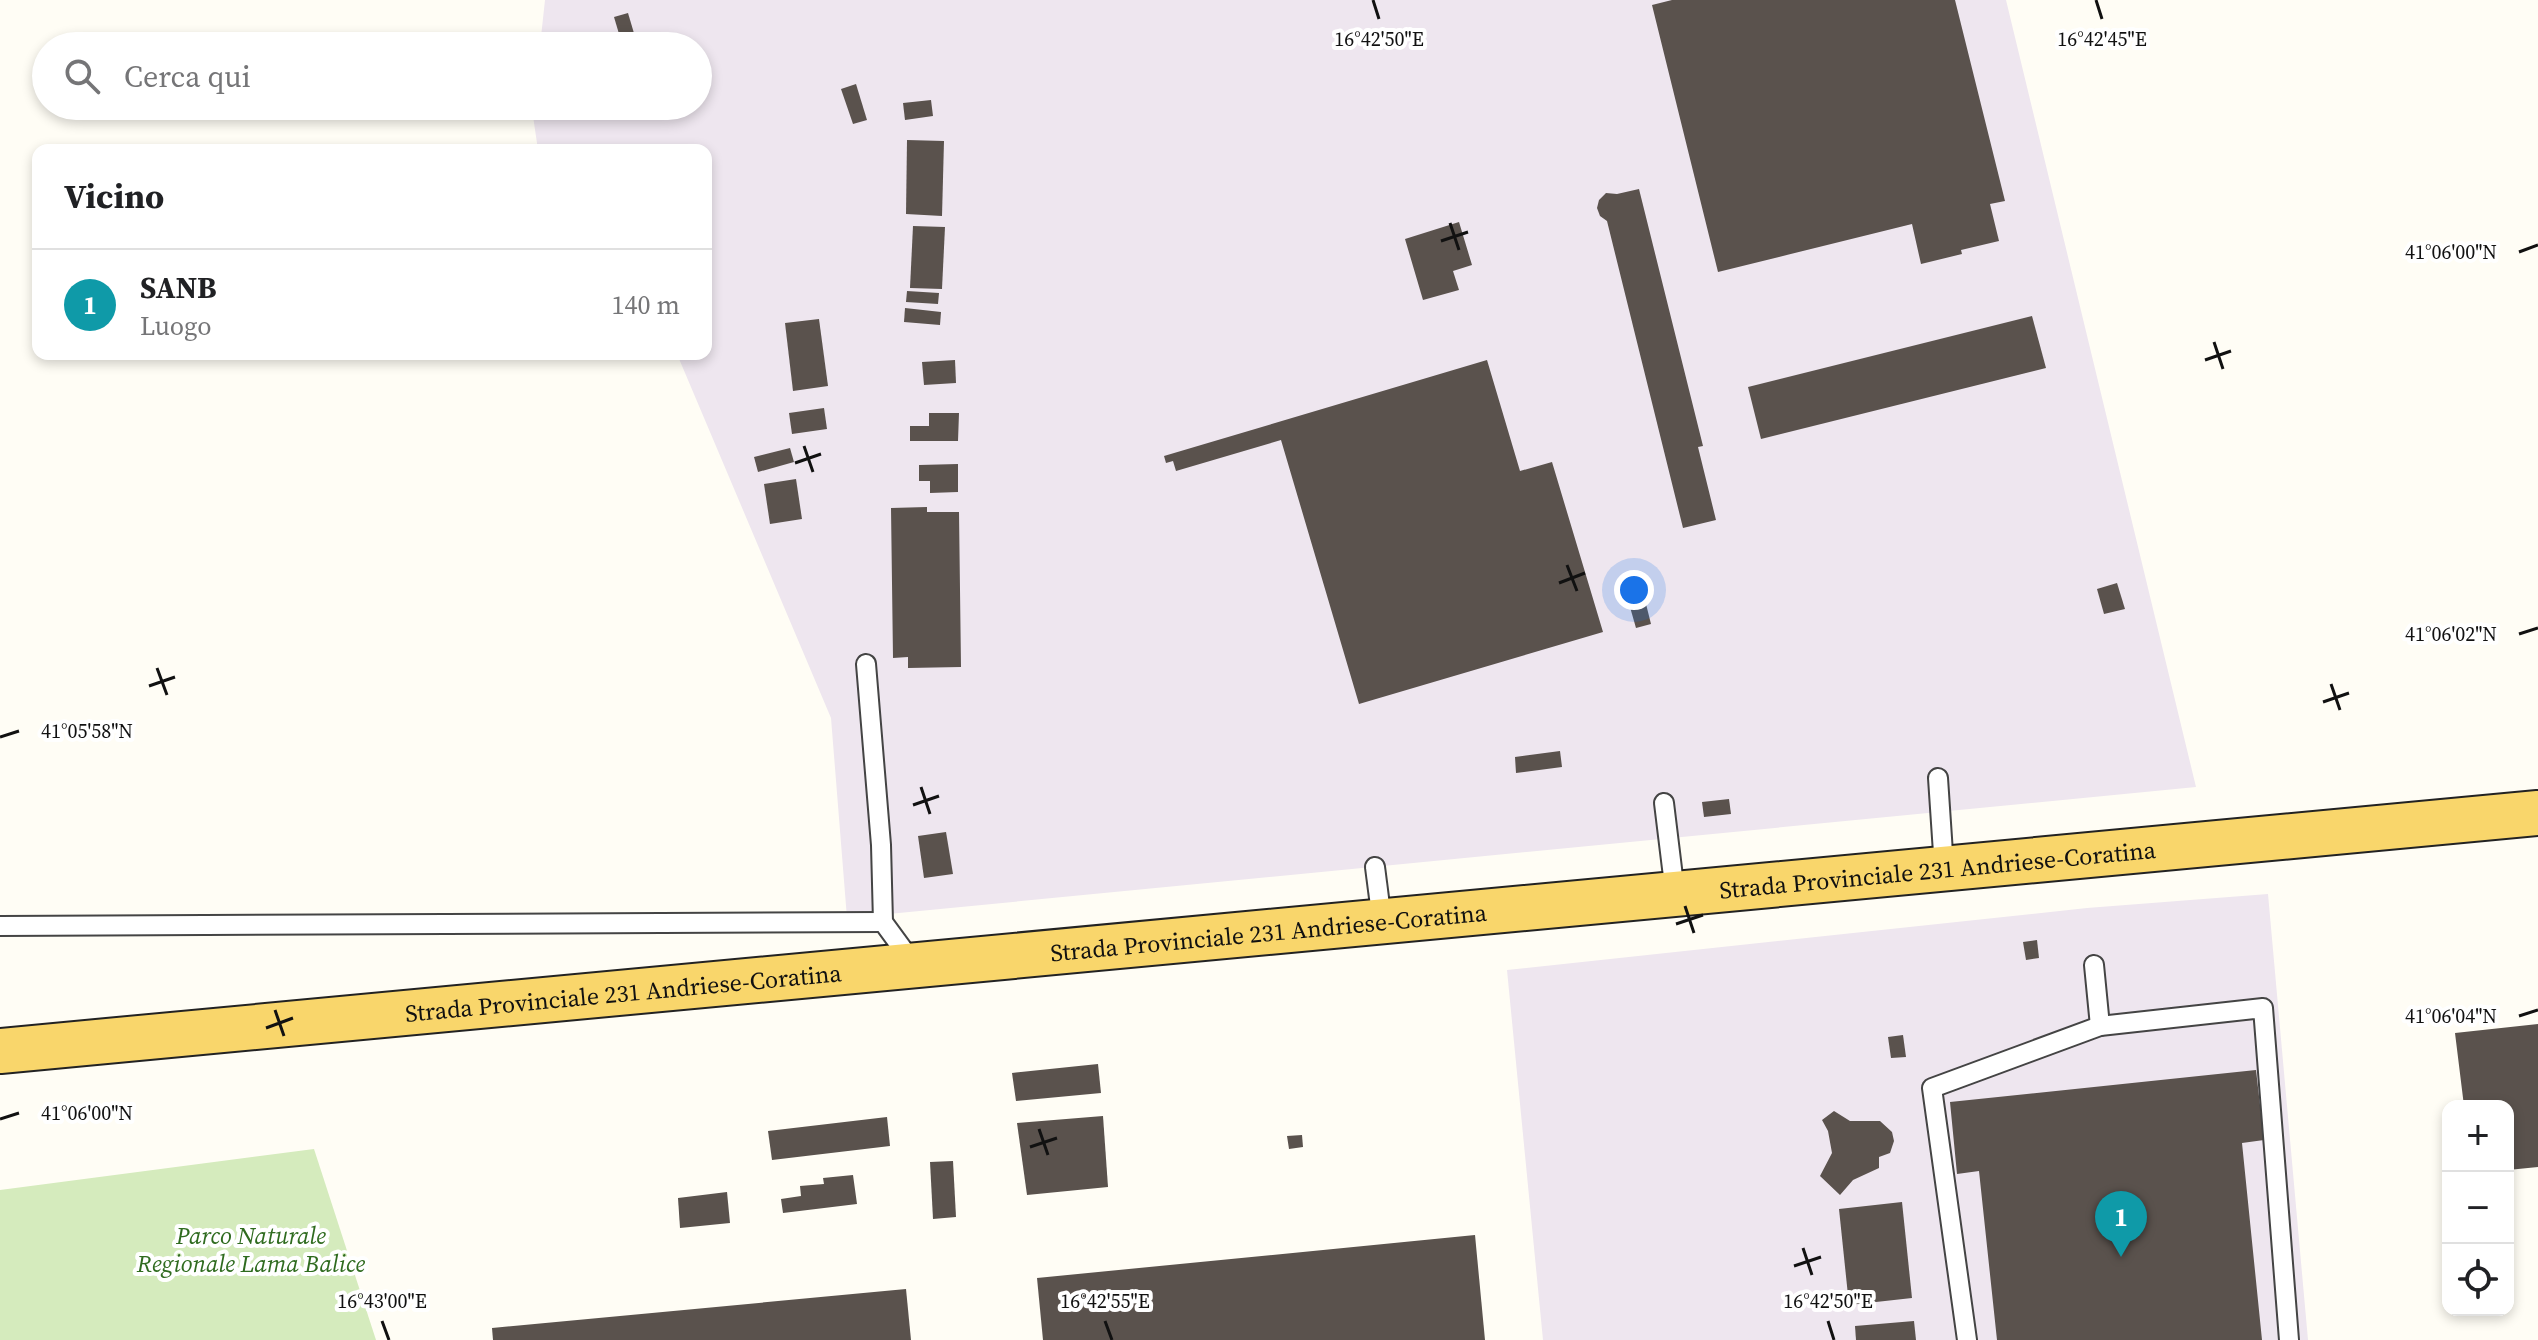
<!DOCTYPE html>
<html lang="it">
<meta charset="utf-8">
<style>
:root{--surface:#fff;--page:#f6f6f6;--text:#202124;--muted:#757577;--line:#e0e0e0;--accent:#111827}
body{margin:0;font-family:"Source Serif 4",serif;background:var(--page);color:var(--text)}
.controls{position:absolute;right:24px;bottom:24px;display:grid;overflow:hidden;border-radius:16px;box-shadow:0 4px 12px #0003}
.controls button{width:72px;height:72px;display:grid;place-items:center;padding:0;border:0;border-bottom:2px solid var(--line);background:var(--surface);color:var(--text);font:40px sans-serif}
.you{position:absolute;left:1634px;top:590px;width:28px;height:28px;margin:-20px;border:6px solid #fff;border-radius:50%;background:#1a73e8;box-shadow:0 0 0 12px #1a73e833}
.badge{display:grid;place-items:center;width:52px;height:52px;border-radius:50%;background:var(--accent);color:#fff;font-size:26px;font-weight:700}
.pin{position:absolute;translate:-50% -66px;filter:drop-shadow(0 2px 4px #0008)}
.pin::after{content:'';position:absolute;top:42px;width:28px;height:24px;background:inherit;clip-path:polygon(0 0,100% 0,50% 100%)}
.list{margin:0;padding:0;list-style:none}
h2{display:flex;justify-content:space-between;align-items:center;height:104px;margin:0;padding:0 32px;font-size:34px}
h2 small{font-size:26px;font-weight:400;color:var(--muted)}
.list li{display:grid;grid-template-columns:52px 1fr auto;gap:24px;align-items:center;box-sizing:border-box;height:112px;padding:0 32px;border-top:2px solid var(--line)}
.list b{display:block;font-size:30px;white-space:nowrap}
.list p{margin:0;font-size:26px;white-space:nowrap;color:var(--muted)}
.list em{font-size:26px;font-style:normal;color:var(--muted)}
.icon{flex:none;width:44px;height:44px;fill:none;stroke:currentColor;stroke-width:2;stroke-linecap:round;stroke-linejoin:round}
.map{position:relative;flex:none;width:2538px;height:1340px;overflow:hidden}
.search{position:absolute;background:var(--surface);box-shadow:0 4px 12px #0003;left:32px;top:32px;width:680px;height:88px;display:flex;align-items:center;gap:20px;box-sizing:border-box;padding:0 28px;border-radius:44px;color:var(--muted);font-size:30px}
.panel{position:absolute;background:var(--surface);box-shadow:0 4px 12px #0003;left:32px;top:144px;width:680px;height:216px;border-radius:16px}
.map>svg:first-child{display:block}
.industrial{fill:#eee6ef}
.green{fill:#d5ebbd}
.building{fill:#5a524d}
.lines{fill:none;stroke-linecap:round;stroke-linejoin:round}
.lane-casing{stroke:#444;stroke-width:22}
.primary-casing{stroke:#222;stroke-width:48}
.lane{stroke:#fff;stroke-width:18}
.primary{stroke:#f9d66b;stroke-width:44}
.ticks{fill:none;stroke:#111;stroke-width:3}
.labels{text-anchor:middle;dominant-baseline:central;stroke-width:8;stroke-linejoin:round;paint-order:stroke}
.street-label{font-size:24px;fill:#111;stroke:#fff}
.park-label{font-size:24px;font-style:italic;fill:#2f6b1f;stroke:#fff}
.ticks-label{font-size:20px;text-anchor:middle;fill:#111;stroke:#fff;stroke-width:8;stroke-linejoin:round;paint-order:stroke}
</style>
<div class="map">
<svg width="2538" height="1340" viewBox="0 0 2538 1340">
<rect width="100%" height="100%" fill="#fffdf5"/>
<g class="industrial">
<path d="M545 0H2006L2196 787 847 918 831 718 677 354H706V150H538L533 116 534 106H698V46H540Z"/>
<path d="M2268 894 2308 1340H1543L1507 970 2087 908Z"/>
</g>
<path class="green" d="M314 1149 376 1340H0V1190Z"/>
<g class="building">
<path d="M1672 0H1955L2005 201 1990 204 1999 241 1961 250 1962 254 1921 264 1912 224 1718 272 1652 5Z"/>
<path d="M628 13 636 40 622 44 614 17Z"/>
<path d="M856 84 867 120 853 124 841 89Z"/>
<path d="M931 100 933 116 905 120 903 103Z"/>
<path d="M907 140 944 141 942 216 906 214Z"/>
<path d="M1639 189 1703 446 1698 447 1716 520 1683 528 1607 221 1600 216 1597 208 1599 200 1606 193 1617 194Z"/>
<path d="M1459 222 1472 265 1453 271 1459 290 1423 300 1405 239Z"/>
<path d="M913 226 945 227 942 289 910 288Z"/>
<path d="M907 291 939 293 938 304 906 302Z"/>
<path d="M905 308 941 312 940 325 904 322Z"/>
<path d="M2032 316 2046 368 1761 439 1748 387Z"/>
<path d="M819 319 828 386 793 391 785 323Z"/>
<path d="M955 360 956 383 924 385 922 362Z"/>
<path d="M1487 360 1520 471 1552 462 1603 632 1359 704 1281 440 1176 471 1173 461 1166 463 1164 456Z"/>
<path d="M824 408 827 429 792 434 789 413Z"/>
<path d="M929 413H959L958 441H910V426H929Z"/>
<path d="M790 448 794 462 758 472 754 457Z"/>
<path d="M958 464V492L930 493V481H919V465Z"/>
<path d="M796 479 802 519 770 524 764 484Z"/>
<path d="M927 507V512H959L961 667 908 668V657L893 658 891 508Z"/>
<path d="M2117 583 2125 609 2104 614 2097 589Z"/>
<path d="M1646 604 1651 624 1636 628 1630 607Z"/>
<path d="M1560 751 1562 767 1516 773 1515 757Z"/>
<path d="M1729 799 1731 814 1704 817 1702 802Z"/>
<path d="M946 832 953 874 924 878 918 836Z"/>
<path d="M2037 940 2039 958 2026 960 2023 942Z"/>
<path d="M2538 1024V1167L2508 1170V1106H2464L2455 1033Z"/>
<path d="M1903 1035 1906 1057 1891 1058 1888 1037Z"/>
<path d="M1098 1064 1101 1093 1016 1101 1012 1073Z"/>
<path d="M2256 1070 2264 1140 2242 1143 2262 1340H1997L1979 1171 1957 1174 1950 1102Z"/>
<path d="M1834 1111 1850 1121H1880L1892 1132 1894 1141 1890 1153 1879 1157V1168L1853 1180 1840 1195 1820 1176 1832 1153 1828 1131 1822 1120Z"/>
<path d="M1103 1116 1108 1187 1027 1195 1017 1123Z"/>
<path d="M887 1117 890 1146 772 1160 768 1131Z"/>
<path d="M1302 1135 1303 1147 1289 1149 1287 1136Z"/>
<path d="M953 1161 956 1217 933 1219 930 1162Z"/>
<path d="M853 1175 857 1204 783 1213 781 1199 801 1196 800 1186 824 1184 823 1178Z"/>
<path d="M727 1192 730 1223 680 1228 678 1198Z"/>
<path d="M1902 1202 1912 1298 1849 1305 1839 1209Z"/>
<path d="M1475 1235 1485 1340H1043L1037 1278Z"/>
<path d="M906 1289 911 1340H493L492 1328Z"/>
<path d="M1914 1321 1916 1340H1856L1855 1326Z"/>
</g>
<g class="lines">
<g class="lane-casing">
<g id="lane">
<path d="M866 664 881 845 883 922 913 963"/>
<path d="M1938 778 1944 868"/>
<path d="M1664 803 1675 893"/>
<path d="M1375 867 1382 921"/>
<path d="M0 926 883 922"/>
<path d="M2094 965 2100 1026"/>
<path d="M1967 1340 1932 1088 2100 1026 2263 1008 2289 1340"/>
</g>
</g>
<g class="primary-casing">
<g id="primary">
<path id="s1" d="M0 1051 2538 813"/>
</g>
</g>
<use href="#lane" class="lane"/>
<use href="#primary" class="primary"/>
</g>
<path class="ticks" d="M1373 0 1379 19M2096 0 2102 19M1450 223 1459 250M1441 241 1468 232M2519 252 2538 245M2214 342 2223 369M2205 360 2231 351M804 446 813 472M795 463 821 454M1567 565 1577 591M1559 583 1585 573M2519 634 2538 628M157 668 167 695M2331 684 2340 710M149 686 175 677M2323 702 2349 693M0 737 19 731M921 787 930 814M913 805 939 796M1685 906 1694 933M1676 924 1703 915M275 1010 284 1036M2519 1016 2538 1010M266 1028 293 1018M0 1119 19 1113M1039 1129 1048 1155M1030 1147 1057 1138M1803 1248 1812 1275M1794 1266 1821 1257M382 1321 389 1340M1105 1321 1112 1340M1828 1321 1834 1340"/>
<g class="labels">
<g class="street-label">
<text stroke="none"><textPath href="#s1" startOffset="1946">Strada Provinciale 231 Andriese-Coratina</textPath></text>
<text stroke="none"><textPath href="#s1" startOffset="1274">Strada Provinciale 231 Andriese-Coratina</textPath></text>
<text stroke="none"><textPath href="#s1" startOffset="626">Strada Provinciale 231 Andriese-Coratina</textPath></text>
</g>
<g class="park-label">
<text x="251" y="1235">Parco Naturale<tspan x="251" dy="28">Regionale Lama Balice</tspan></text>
</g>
</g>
<g class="ticks-label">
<text x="1379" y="46">16°42'50"E</text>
<text x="2102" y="46">16°42'45"E</text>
<text x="2451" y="259">41°06'00"N</text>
<text x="2451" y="641">41°06'02"N</text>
<text x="87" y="738">41°05'58"N</text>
<text x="2451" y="1023">41°06'04"N</text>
<text x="87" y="1120">41°06'00"N</text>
<text x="382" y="1308">16°43'00"E</text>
<text x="1105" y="1308">16°42'55"E</text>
<text x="1828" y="1308">16°42'50"E</text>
</g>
</svg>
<div class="controls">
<button>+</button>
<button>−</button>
<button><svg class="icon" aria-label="locate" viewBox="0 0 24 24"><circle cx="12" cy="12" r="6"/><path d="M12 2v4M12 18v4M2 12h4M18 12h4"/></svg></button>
</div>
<div class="you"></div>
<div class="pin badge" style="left:2121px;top:1257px;background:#0f9aa8">1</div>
<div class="search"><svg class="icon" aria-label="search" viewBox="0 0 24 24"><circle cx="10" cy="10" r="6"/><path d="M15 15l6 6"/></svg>Cerca qui</div>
<section class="panel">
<h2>Vicino<small></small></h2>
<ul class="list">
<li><span class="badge" style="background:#0f9aa8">1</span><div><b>SANB</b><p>Luogo</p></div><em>140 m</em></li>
</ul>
</section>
</div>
